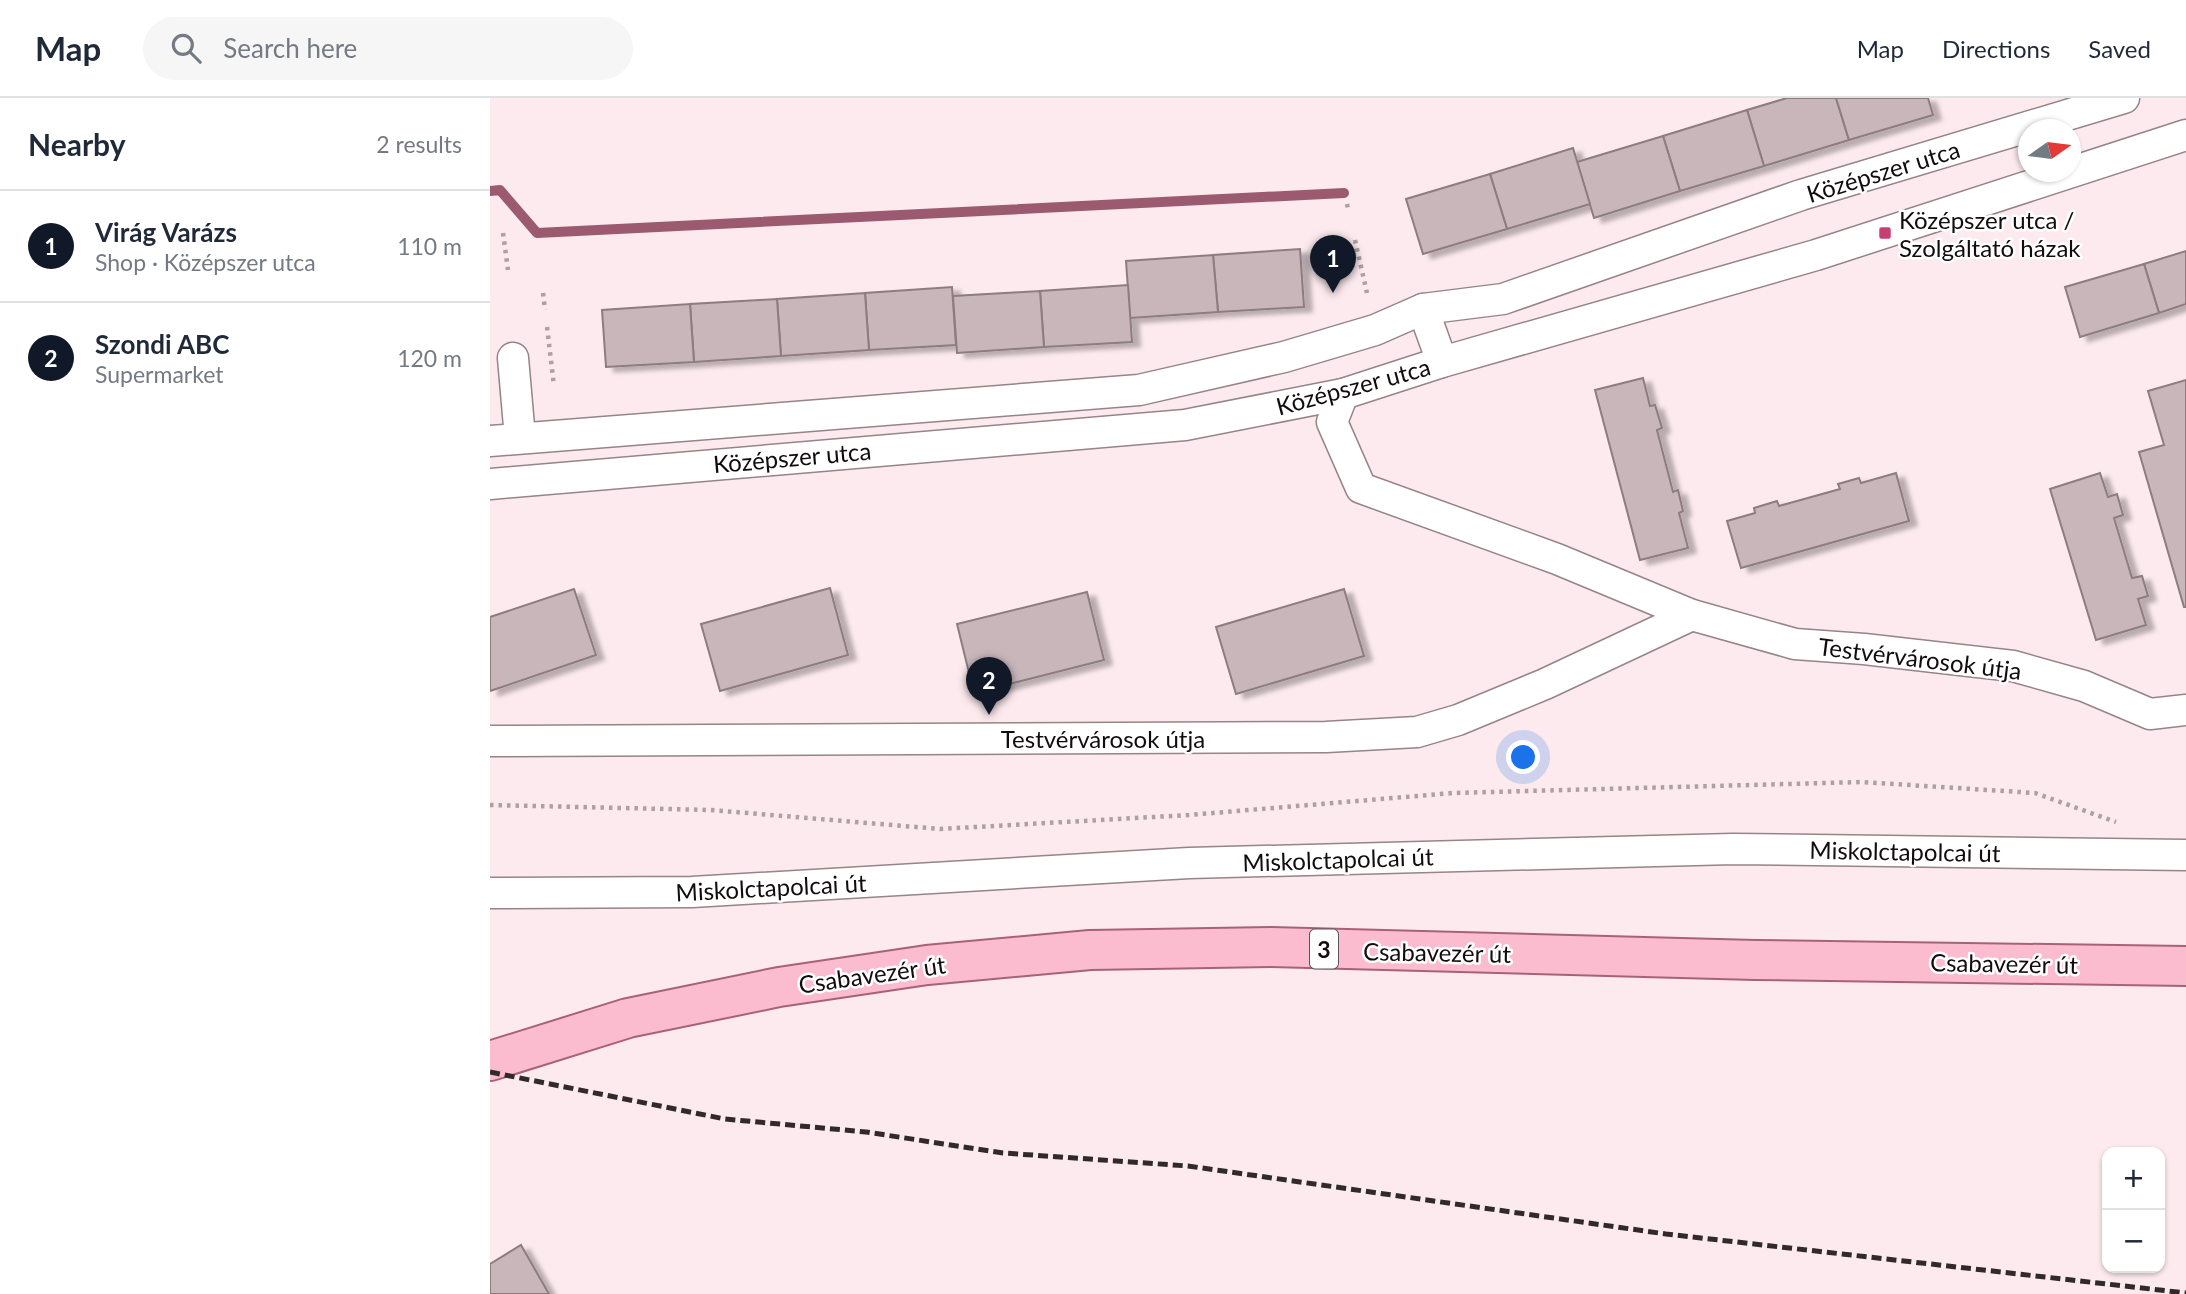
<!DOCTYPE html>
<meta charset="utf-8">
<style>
:root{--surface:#fff;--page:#f6f6f7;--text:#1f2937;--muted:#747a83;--line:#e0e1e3;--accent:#111827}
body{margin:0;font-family:Lato,sans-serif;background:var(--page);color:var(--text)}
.controls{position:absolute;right:21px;bottom:21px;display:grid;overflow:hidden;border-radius:14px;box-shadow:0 2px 5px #0004}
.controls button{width:63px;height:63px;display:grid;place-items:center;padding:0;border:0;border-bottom:2px solid var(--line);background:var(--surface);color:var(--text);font:35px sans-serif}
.compass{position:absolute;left:1528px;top:21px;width:63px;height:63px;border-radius:50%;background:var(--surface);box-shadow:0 2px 5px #0004;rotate:76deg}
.you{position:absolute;left:1034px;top:660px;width:24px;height:24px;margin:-18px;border:5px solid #fff;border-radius:50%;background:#1a73e8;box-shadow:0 0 0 10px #1a73e833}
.badge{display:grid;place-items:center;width:46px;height:46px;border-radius:50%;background:var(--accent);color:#fff;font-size:23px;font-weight:700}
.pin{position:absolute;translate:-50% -58px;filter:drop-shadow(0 2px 4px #0008)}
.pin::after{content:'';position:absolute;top:37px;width:24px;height:21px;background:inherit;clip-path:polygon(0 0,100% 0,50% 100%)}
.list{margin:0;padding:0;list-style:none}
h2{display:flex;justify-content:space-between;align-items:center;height:91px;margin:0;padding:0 28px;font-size:30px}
h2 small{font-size:23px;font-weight:400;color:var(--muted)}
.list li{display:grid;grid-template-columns:46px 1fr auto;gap:21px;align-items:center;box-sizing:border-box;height:112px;padding:0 28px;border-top:2px solid var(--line)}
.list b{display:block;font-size:26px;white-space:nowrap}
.list p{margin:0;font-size:23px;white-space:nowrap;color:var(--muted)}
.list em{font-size:23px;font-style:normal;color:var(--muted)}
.icon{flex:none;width:38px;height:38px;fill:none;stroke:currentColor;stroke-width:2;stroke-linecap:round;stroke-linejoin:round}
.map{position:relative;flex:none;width:1696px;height:1196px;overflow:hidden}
header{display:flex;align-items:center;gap:42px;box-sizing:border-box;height:98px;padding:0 35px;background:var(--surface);border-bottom:2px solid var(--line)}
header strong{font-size:33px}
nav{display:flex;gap:38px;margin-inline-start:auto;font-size:24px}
.search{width:490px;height:63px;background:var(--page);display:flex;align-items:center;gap:18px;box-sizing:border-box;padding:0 24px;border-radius:38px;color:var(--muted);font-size:26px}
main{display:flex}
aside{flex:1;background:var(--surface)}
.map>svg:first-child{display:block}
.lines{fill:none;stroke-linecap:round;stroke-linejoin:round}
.stream{stroke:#9b5a6f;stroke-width:10}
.building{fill:#c8b6bb;stroke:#8d7c80;stroke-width:2;filter:url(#shadow)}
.minor-casing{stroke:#958488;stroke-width:33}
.major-casing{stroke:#a86278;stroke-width:42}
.path{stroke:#ad9fa2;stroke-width:4.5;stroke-dasharray:3.5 5;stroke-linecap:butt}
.minor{stroke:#fff;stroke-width:30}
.major{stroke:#fbbcd0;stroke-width:38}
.rail{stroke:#312a2c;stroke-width:5;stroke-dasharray:10 5;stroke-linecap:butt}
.poi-dot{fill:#c83d73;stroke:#fff;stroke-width:2.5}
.labels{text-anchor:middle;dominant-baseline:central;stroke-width:5;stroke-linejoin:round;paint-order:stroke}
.shield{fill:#fff;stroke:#595556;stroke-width:2}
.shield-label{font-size:23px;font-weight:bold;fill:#120c0e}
.street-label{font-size:24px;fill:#120c0e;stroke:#fff}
.poi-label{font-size:24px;fill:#120c0e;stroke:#fff;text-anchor:start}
</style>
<header>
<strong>Map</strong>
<div class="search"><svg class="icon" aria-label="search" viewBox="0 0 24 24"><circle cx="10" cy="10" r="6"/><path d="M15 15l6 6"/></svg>Search here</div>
<nav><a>Map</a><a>Directions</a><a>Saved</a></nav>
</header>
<main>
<aside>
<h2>Nearby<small>2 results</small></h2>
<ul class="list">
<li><span class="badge">1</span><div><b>Virág Varázs</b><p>Shop · Középszer utca</p></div><em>110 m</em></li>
<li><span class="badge">2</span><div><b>Szondi ABC</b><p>Supermarket</p></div><em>120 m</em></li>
</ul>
</aside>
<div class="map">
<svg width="1696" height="1196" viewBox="0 0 1696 1196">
<defs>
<filter id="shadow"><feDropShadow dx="8" dy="4.5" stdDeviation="2" flood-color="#0004"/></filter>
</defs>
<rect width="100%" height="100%" fill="#fceaee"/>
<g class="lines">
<path class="stream" d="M0 93 10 92 47 135 854 95"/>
</g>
<g class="building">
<path d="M1297 0H1346L1359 42 1274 68 1257 12Z"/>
<path d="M1346 0H1438L1443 17 1359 42Z"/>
<path d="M1257 12 1274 68 1190 93 1173 38Z"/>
<path d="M1173 38 1190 93 1104 120 1087 64Z"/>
<path d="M1083 50 1100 106 1017 131 1000 76Z"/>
<path d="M1000 76 1017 131 933 156 916 101Z"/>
<path d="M810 151 814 209 728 214 723 157Z"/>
<path d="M1696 153V206L1669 215 1654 166Z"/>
<path d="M723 157 728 214 640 220 636 163Z"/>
<path d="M1654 166 1669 215 1590 239 1575 189Z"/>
<path d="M638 187 642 244 554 249 550 193Z"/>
<path d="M462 189 466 247 379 252 375 195Z"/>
<path d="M550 193 554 249 467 255 463 198Z"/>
<path d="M375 195 379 252 291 258 287 201Z"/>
<path d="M287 201 291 258 204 264 200 206Z"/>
<path d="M200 206 204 264 116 269 112 212Z"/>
<path d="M1153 280 1160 308 1165 307 1172 330 1167 332 1183 394 1188 392 1193 413 1189 415 1198 450 1150 462 1105 292Z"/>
<path d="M1696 282V509H1694L1649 354 1674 347 1658 293Z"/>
<path d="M1406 375 1419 423 1251 470 1237 423 1265 415 1264 410 1287 403 1289 408 1350 391 1348 386 1369 380 1371 385Z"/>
<path d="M1610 375 1618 399 1627 396 1633 417 1624 420 1642 480 1652 478 1658 498 1648 501 1656 527 1606 542 1560 391Z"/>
<path d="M340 490 358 557 230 593 211 526Z"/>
<path d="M84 491 106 557 0 593V519Z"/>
<path d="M854 491 874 558 746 596 726 529Z"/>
<path d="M597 494 614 562 484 595 467 526Z"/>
<path d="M31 1147 59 1196H0V1166Z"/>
</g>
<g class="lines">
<g class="minor-casing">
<g id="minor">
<path d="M933 211 952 264"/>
<path d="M23 260 30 340"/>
<path d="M853 296 842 324 871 390 1067 461 1202 517 1305 546 1374 551 1523 568 1594 588 1660 616 1696 612"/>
<path d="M0 343 649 292 794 259 885 232 933 211 1013 201 1311 97 1634 0"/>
<path d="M0 386 695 327 853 296 952 264 1326 157 1696 37"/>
<path d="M0 643 836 639 927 634 968 622 1055 586 1202 517"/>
<path d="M0 795 202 794 699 765 1243 751 1696 757"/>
</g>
</g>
<g class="major-casing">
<path id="major" d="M0 963 138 920 289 889 437 867 600 852 781 849 1265 862 1696 868"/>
</g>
<g class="path">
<path d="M857 106 858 111"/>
<path d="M13 135 18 172"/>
<path d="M865 142 877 195"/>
<path d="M53 195 55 212"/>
<path d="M57 229 64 288"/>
<path d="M0 707 221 712 450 731 699 717 963 695 1372 684 1545 695 1626 724"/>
</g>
<use href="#minor" class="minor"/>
<use href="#major" class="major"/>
<path class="rail" d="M0 974 235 1021 376 1034 513 1055 698 1068 1176 1136 1696 1195"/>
</g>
<rect class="poi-dot" x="1388" y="128" width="14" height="14" rx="3.5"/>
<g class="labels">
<rect class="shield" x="820" y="831.5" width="28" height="39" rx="5"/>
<g class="shield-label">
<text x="834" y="851">3</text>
</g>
<g class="street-label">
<text transform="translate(1393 73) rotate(-17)">Középszer utca</text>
<text transform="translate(863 288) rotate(-15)">Középszer utca</text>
<text transform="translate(302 359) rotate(-5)">Középszer utca</text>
<text transform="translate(1430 560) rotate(7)">Testvérvárosok útja</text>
<text x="613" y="640">Testvérvárosok útja</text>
<text transform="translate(1415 753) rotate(1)">Miskolctapolcai út</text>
<text transform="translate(848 761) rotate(-2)">Miskolctapolcai út</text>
<text transform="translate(281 789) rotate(-3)">Miskolctapolcai út</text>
<text transform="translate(947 854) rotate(1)">Csabavezér út</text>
<text transform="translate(1514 865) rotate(1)">Csabavezér út</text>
<text transform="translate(382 876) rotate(-8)">Csabavezér út</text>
</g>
<g class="poi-label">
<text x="1409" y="121">Középszer utca /<tspan x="1409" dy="28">Szolgáltató házak</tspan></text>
</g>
</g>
</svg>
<div class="controls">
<button>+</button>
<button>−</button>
</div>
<svg class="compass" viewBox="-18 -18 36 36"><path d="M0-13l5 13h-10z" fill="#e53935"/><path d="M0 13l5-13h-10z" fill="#747a83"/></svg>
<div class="you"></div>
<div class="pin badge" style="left:843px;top:195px">1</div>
<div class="pin badge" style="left:499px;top:617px">2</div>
</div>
</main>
